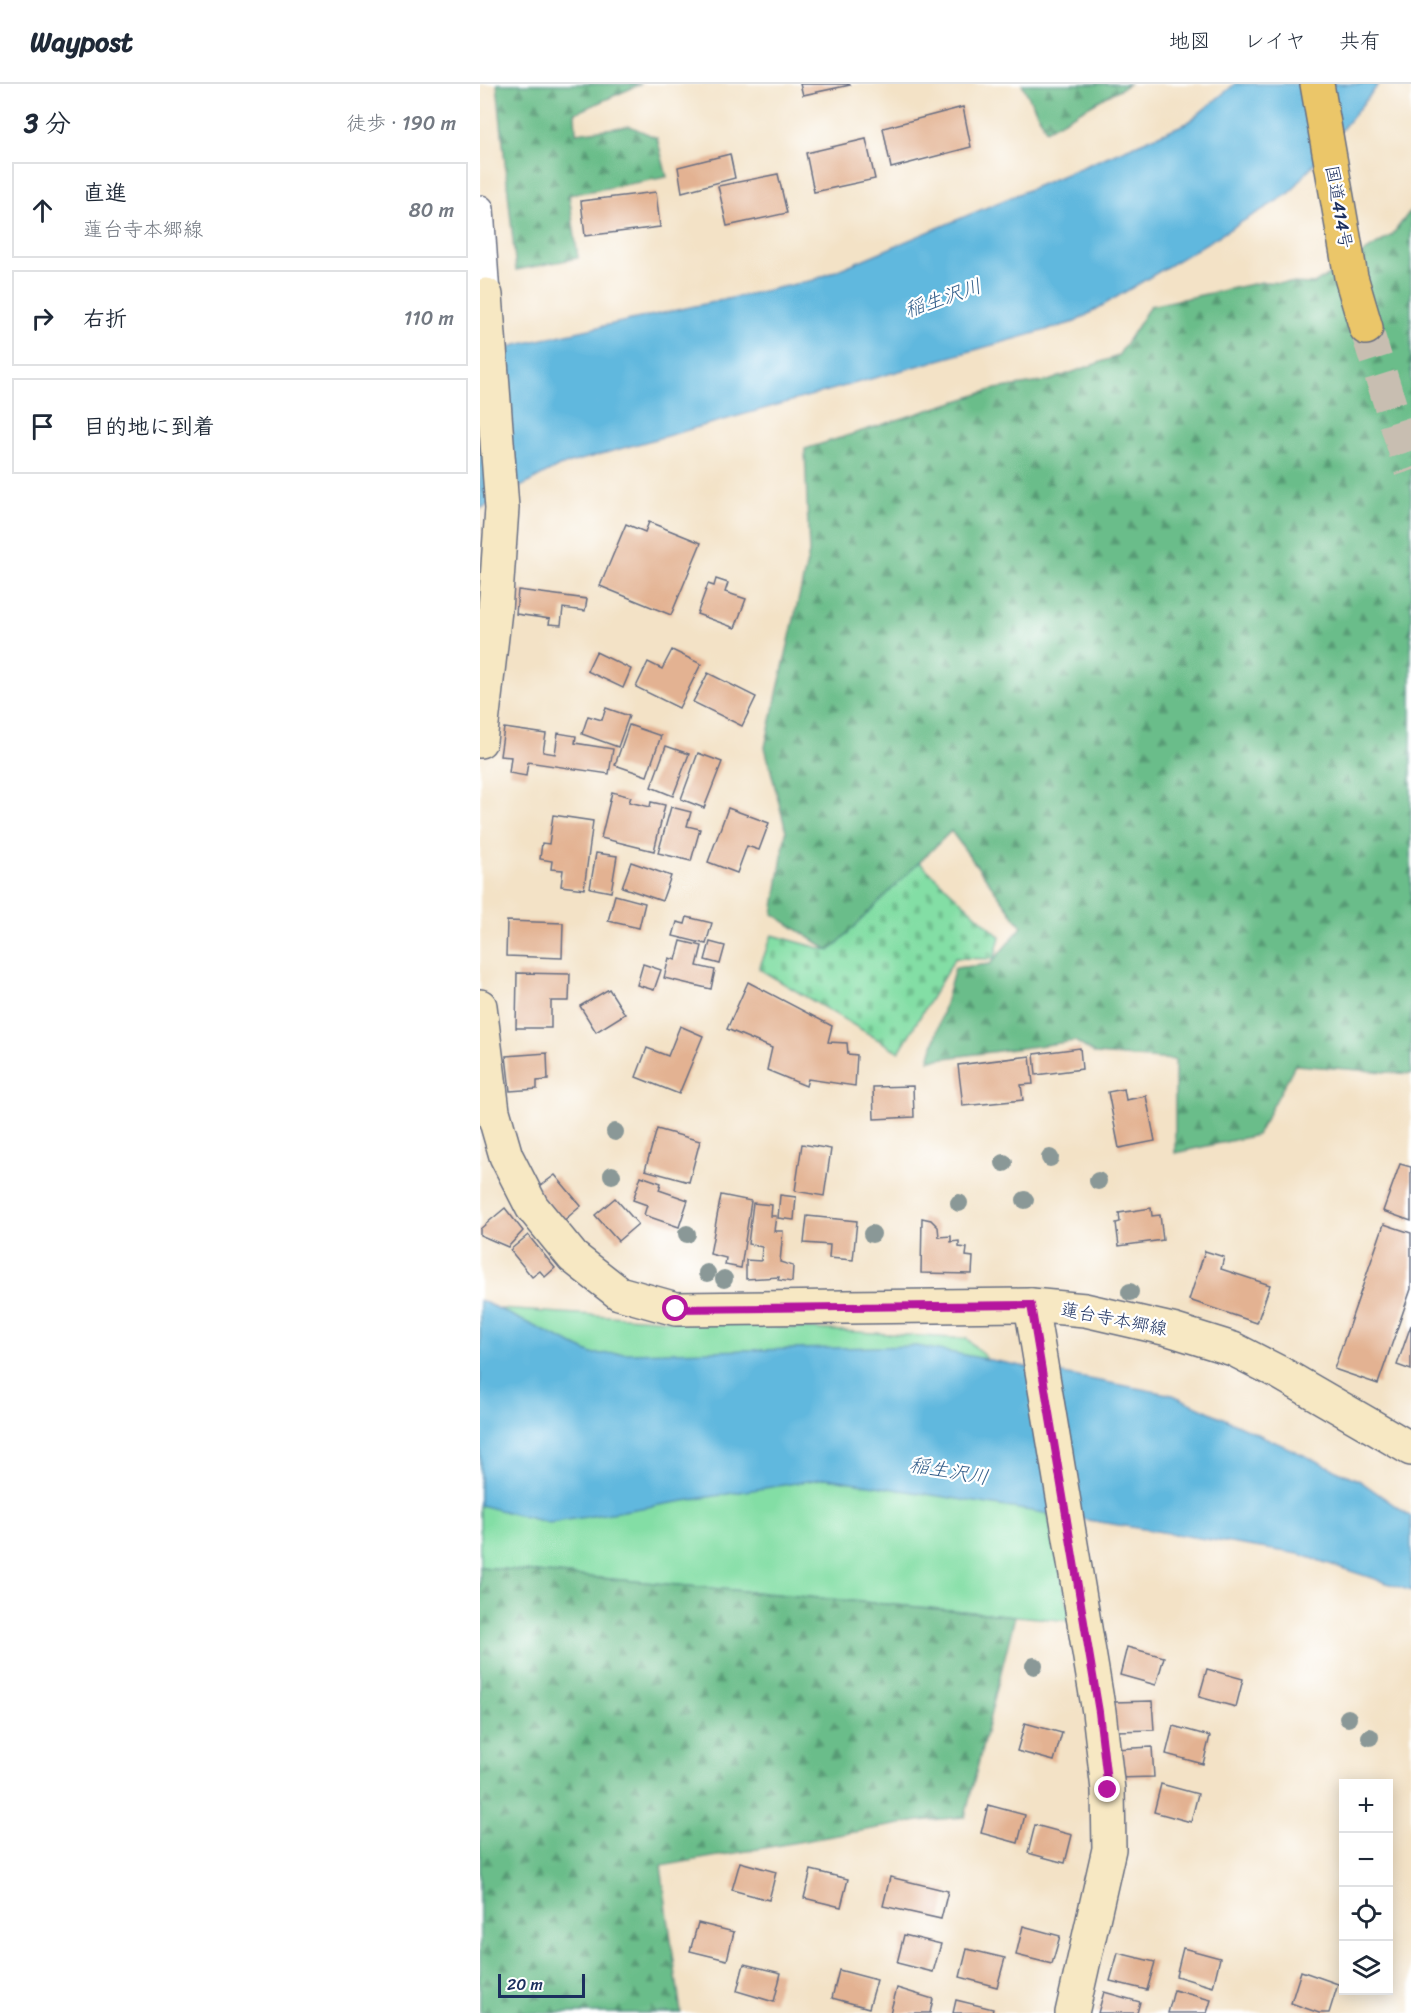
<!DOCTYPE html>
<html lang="ja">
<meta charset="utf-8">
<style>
:root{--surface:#fff;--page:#f6f6f7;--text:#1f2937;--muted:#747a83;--line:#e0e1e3}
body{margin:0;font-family:Sriracha,"Klee One",sans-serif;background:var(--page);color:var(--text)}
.controls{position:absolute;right:18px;bottom:18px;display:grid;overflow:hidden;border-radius:0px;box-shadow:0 3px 15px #0003}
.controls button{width:54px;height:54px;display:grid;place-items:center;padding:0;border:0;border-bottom:2px solid var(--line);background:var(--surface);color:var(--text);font:30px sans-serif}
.scale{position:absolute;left:18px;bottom:15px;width:87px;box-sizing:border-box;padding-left:6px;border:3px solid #1b2f5e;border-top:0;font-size:16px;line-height:21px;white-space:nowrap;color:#1b2f5e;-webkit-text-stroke:4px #fff;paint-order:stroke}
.stop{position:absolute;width:18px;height:18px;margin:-14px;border:4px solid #b5179e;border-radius:50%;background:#fff}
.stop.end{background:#b5179e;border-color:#fff;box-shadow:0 2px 6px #0008}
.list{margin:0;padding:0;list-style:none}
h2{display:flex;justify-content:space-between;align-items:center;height:78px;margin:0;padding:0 24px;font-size:26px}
h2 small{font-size:20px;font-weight:400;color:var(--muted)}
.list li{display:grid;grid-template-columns:39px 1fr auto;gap:18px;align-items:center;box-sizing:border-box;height:96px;margin:0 12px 12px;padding:0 12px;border:2px solid var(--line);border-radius:0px}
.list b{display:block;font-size:22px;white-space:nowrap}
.list p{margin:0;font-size:20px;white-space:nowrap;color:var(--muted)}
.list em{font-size:20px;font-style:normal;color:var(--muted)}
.icon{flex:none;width:33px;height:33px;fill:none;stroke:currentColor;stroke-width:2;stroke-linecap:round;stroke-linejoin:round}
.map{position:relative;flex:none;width:931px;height:1929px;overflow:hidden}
header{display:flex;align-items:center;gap:36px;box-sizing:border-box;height:84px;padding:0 30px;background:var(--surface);border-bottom:2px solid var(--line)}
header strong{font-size:28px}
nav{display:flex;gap:33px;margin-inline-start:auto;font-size:21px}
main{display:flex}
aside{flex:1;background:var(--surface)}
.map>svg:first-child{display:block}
.green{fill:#83dea5;stroke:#4f8682;stroke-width:1.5}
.forest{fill:url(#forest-firs);stroke:#427674;stroke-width:1.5}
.cemetery{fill:url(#cemetery-stones);stroke:#4f8682;stroke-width:1.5}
.water{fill:#61b8de;stroke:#3e749e;stroke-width:1.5}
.building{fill:#e3b292}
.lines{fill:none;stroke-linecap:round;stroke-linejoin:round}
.highway-tunnel{stroke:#c8beb1;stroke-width:33;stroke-dasharray:33 16;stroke-linecap:butt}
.street-casing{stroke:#676e82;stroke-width:30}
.secondary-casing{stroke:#676e82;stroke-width:36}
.highway-casing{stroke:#676e82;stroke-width:36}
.street{stroke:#fff;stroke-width:27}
.secondary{stroke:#f7e8c3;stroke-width:33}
.highway{stroke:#ebc669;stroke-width:33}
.tree{fill:#8a9897}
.route{stroke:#b5179e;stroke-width:8}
.labels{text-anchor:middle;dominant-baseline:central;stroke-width:4.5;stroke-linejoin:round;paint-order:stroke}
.street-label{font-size:18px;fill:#1b2f5e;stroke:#fff}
.water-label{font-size:20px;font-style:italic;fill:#345f8b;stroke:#fff}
</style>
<header>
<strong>Waypost</strong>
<nav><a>地図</a><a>レイヤ</a><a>共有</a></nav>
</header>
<main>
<aside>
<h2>3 分<small>徒歩 · 190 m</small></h2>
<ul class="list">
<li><svg class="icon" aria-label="ahead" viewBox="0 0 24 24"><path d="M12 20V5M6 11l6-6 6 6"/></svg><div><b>直進</b><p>蓮台寺本郷線</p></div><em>80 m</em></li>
<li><svg class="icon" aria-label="right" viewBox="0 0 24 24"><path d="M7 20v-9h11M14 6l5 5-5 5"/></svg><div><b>右折</b></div><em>110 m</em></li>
<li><svg class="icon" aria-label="arrive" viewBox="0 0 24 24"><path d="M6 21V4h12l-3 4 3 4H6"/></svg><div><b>目的地に到着</b></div></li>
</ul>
</aside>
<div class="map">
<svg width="931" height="1929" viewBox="0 0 931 1929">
<defs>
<pattern id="forest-firs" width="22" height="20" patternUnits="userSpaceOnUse" patternTransform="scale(1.5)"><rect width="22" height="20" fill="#6abd8a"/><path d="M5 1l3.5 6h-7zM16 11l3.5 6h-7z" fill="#569a74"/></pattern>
<pattern id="cemetery-stones" width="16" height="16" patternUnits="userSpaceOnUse" patternTransform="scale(1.5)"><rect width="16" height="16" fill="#83dea5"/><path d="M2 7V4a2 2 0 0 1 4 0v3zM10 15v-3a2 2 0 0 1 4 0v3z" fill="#71bf90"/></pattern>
</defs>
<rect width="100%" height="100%" fill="#fff"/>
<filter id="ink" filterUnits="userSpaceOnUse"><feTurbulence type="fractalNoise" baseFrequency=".0167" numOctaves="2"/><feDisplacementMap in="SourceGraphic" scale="12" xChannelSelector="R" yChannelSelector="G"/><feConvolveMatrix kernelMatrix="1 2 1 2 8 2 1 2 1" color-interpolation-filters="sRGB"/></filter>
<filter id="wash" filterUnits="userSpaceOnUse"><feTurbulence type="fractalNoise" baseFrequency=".008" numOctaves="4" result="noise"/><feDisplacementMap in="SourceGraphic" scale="24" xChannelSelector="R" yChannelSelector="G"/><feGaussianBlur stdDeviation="1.35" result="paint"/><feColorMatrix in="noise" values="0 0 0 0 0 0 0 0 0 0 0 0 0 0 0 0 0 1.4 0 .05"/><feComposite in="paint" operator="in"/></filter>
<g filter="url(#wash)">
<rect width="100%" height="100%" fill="#f3e2c6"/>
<path class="green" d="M0 1222 3 1224 487 1255 542 1309 591 1537 0 1483Z"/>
<g class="forest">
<path d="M17 0H161L95 29 96 49 150 42 177 54 187 93 89 111 98 174 36 186Z"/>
<path d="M542 0H649L566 46Z"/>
<path d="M931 126V990L815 981 777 1051 695 1069V976L615 970 595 957 449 976 475 884 510 880 542 843 471 747 350 867 293 830 306 747 285 663 329 469 325 365 515 305 568 297 638 272 670 222 782 198 834 200 912 151Z"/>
<path d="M0 1483 535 1532 485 1733 438 1737 181 1782 201 1929H0Z"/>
</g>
<path class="cemetery" d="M439 778 520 853 514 875 475 874 419 968 279 885 292 851 350 867Z"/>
<g class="water">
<path d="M755 0H899L810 109 595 238 79 382 0 425V269L334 196 707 39Z"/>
<path d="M0 1216 112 1270 437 1262 693 1311 880 1397 931 1433V1507L819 1470 346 1394 69 1439 0 1421Z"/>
</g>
<g id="blocks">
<g class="building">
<path d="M320 0H369L370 1 323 11Z"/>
<path d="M483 23 491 63 411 84 403 44Z"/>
<path d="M386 55 395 95 334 108 326 69Z"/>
<path d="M250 70 255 94 202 108 198 83Z"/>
<path d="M298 90 307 129 247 142 238 102Z"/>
<path d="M176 108 180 143 105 152 101 117Z"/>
<path d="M169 438 221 459 191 531 120 502 146 440 165 448Z"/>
<path d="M236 495 248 499 245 508 266 515 255 544 217 530 228 500 234 502Z"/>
<path d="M38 506 107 515 105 527 83 524 81 541 69 540 70 535 36 530Z"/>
<path d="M192 566 221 580 199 624 156 603 168 578 182 585Z"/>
<path d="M116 568 151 585 143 604 107 587Z"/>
<path d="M228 589 276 613 262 642 213 618Z"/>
<path d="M126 624 149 632 138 663 102 650 108 632 122 636Z"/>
<path d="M149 641 181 652 167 692 135 681Z"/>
<path d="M24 644 66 650 63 668 75 670 78 649 96 652 95 659 133 665 129 690 48 678 46 692 29 689 31 673 20 672Z"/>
<path d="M186 662 209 670 193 712 171 703Z"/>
<path d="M218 669 242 678 224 724 201 715Z"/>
<path d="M132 708 151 713 149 718 170 723 171 718 185 721 174 767 121 754Z"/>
<path d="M191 723 211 728 207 742 220 745 211 777 178 769Z"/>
<path d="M248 724 289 739 279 766 267 762 257 789 228 778Z"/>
<path d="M73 731 113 737 104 805 81 802 83 786 71 785 72 777 60 775 62 759 69 760Z"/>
<path d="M116 769 137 772 131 808 110 804Z"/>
<path d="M151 778 191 792 182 817 142 803Z"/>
<path d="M135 811 165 819 159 844 128 837Z"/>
<path d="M207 833 232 839 226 860 193 852 197 838 205 840Z"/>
<path d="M27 837 83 839 82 874 26 872Z"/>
<path d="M201 857 222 862 217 882 235 886 231 905 184 894 189 874 196 876Z"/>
<path d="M230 858 245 862 240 880 225 876Z"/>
<path d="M163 880 181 886 174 906 157 901Z"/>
<path d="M37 889 90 890 89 917H71V944H36Z"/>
<path d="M268 898 352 942 348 958 367 959 368 970 377 971 375 1002 328 995 326 1002 287 986 292 964 247 945Z"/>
<path d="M129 905 145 930 116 948 100 922Z"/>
<path d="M200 942 223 952 199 1010 156 993 167 964 188 972Z"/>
<path d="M600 964 602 985 556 991 554 970Z"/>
<path d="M67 969 68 996 57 997V1005L30 1007 26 972Z"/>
<path d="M550 972 553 1000 541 1001 543 1016 483 1022 478 981Z"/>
<path d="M433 1002 434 1033 394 1035 393 1003Z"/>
<path d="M644 1005 646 1016 666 1012 675 1057 639 1064 628 1008Z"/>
<path d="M177 1045 220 1057 209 1098 165 1086Z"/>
<path d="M322 1060 351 1065 344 1112 315 1107Z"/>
<path d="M920 1080 931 1083V1137L903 1127Z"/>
<path d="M75 1091 101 1122 82 1138 56 1105Z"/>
<path d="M161 1092 181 1099 179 1106 208 1116 199 1143 164 1131 167 1121 153 1116Z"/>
<path d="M241 1111 271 1117 261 1184 245 1181 246 1174 230 1170Z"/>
<path d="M300 1111 316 1113 314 1136 298 1134Z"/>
<path d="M135 1114 158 1140 138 1157 115 1131Z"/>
<path d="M273 1119 292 1121 291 1132H296L294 1147H303L300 1178 313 1182 312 1198 298 1196 299 1193 266 1195V1176L281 1177 282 1163 268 1160Z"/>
<path d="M25 1124 43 1147 28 1163 0 1151V1145Z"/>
<path d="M671 1124 672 1132 680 1131 683 1156 639 1162 636 1139 640 1138 639 1129Z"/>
<path d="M327 1132 377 1137 373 1176 349 1174 350 1161 324 1159Z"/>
<path d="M442 1134 451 1136 458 1143 459 1153 471 1152V1158L479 1157V1163L487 1164 486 1172 493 1173 492 1190 441 1189Z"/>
<path d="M904 1140 931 1149V1205L898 1300 854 1285Z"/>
<path d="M48 1151 75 1184 65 1193 60 1187 52 1193 30 1166Z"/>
<path d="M725 1167 744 1173 741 1185 790 1201 777 1239 709 1216Z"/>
<path d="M931 1241V1286L917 1281Z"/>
<path d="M647 1563 684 1573 676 1601 640 1591Z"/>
<path d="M727 1585 763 1595 756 1623 719 1613Z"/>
<path d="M672 1617 674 1646 635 1647 634 1618Z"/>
<path d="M545 1639 582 1649 574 1677 537 1667Z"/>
<path d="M693 1642 730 1652 723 1680 686 1670Z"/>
<path d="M672 1663 674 1693 636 1694 634 1665Z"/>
<path d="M681 1700 718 1710 711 1738 674 1728Z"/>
<path d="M508 1721 545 1731 538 1759 501 1749Z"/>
<path d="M555 1741 592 1751 585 1779 548 1769Z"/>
<path d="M260 1778 296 1788 289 1816 252 1806Z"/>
<path d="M331 1786 368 1795 361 1823 324 1814Z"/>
<path d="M410 1793 468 1807 461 1835 403 1822Z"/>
<path d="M218 1839 254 1848 247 1876 210 1867Z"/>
<path d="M543 1842 580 1852 572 1880 536 1871Z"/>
<path d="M424 1851 461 1860 453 1888 417 1879Z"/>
<path d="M703 1864 740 1874 733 1903 696 1892Z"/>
<path d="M487 1865 525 1874 517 1903 480 1893Z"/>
<path d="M638 1869 675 1878 667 1906 630 1897Z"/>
<path d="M264 1880 301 1889 294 1918 257 1907Z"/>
<path d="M359 1886 397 1896 389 1924 352 1914Z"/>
<path d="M821 1887 858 1900 849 1929H839L811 1919Z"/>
<path d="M417 1904 453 1915 450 1929H410Z"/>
<path d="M694 1906 731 1916 727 1929H688Z"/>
<path d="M624 1908 660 1918 657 1929H618Z"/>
<path d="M476 1916 513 1925 512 1929H473Z"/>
</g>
</g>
</g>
<g filter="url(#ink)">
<use href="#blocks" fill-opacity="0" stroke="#676e82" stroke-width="1.5"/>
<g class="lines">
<path class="highway-tunnel" d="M886 244 931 387"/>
<g class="street-casing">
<path id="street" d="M0 125 6 211"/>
</g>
<g class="secondary-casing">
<g id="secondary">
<path d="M0 214 6 211 22 424 15 526 0 657"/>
<path d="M0 922 13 1027 26 1072 52 1123 93 1173 139 1209 196 1225 551 1221 605 1226 692 1246 753 1265 800 1289 931 1365"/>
<path d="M551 1221 619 1628 628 1706 629 1765 592 1929"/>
</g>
</g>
<g class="highway-casing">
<path id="highway" d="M837 0 871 193 886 244"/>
</g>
<use href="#street" class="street"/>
<use href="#secondary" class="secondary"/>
<use href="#highway" class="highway"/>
</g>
<g class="tree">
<circle cx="135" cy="1048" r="9"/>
<circle cx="570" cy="1074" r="9"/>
<circle cx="524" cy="1079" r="9"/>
<circle cx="132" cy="1091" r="9"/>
<circle cx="618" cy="1097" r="9"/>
<circle cx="545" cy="1116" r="9"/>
<circle cx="479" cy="1119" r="9"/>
<circle cx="207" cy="1150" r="9"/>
<circle cx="392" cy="1150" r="9"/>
<circle cx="227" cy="1189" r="9"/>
<circle cx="244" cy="1195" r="9"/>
<circle cx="650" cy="1208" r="9"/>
<circle cx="554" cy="1582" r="9"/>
<circle cx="868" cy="1634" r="9"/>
<circle cx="890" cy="1653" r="9"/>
</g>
</g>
<g class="lines" filter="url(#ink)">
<path class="route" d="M196 1225 551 1221 619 1628 628 1706"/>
</g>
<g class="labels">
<g class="street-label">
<text transform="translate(859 123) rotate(80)">国道414号</text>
<text transform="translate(634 1235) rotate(11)">蓮台寺本郷線</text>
</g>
<g class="water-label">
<text transform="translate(463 214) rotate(-19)">稲生沢川</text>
<text transform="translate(469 1387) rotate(10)">稲生沢川</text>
</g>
</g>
</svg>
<div class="controls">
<button>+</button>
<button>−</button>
<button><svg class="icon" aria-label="locate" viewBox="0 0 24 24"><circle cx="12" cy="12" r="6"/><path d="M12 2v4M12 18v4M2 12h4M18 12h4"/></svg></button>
<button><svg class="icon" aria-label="layers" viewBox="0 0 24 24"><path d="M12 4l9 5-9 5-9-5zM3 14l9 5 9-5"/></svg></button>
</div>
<div class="scale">20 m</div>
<div class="stop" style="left:196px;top:1225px"></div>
<div class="stop end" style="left:628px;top:1706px"></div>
</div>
</main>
